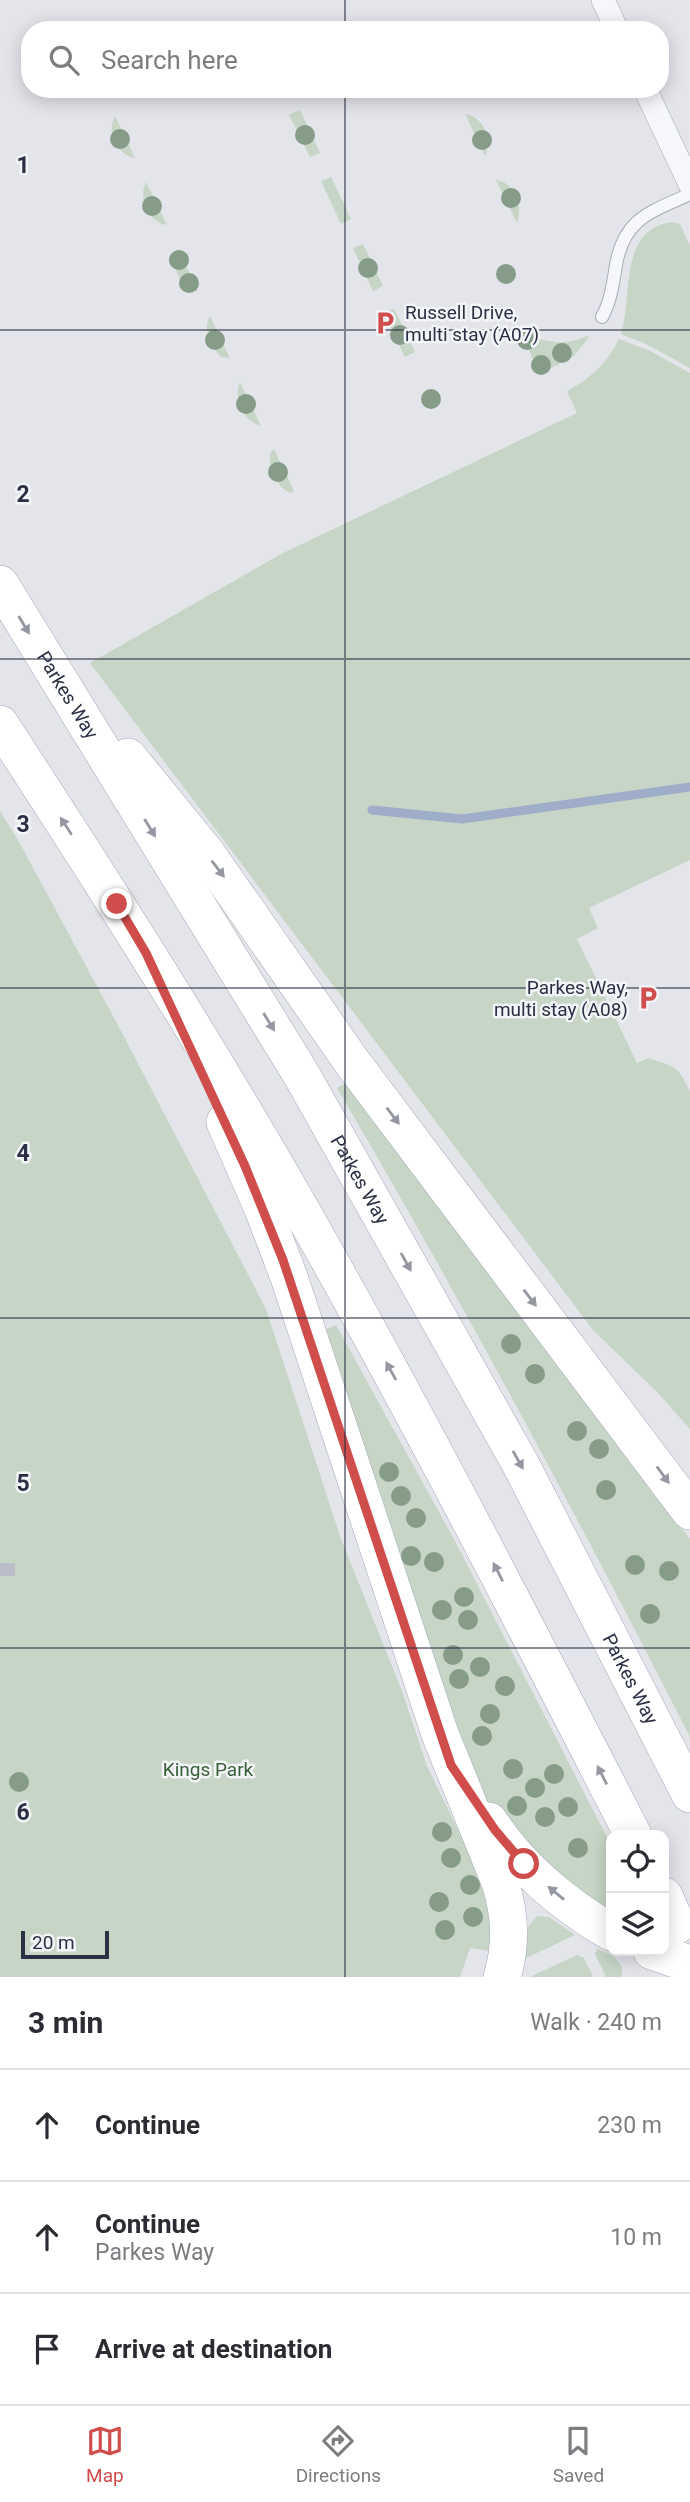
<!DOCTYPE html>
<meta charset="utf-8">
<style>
:root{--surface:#fff;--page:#f7f7f7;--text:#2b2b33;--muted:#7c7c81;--line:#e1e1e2;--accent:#cf4d4a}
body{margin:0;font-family:Roboto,sans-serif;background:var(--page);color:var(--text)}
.controls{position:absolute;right:21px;bottom:21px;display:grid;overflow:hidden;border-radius:14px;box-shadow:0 4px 18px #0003}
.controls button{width:63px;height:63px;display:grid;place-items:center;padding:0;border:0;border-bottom:2px solid var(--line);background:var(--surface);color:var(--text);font:35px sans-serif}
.scale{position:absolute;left:21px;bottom:18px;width:88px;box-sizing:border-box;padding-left:7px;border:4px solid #2b3044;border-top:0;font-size:19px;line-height:24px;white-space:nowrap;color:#2b3044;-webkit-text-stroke:5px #f3f5f9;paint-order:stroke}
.stop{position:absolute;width:21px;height:21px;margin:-16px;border:5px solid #cf4d4a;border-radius:50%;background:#fff}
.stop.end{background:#cf4d4a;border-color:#fff;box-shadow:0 2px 7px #0008}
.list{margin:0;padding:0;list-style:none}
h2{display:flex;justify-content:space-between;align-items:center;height:91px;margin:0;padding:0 28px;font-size:30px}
h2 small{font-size:23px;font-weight:400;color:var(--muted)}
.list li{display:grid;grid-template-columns:46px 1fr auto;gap:21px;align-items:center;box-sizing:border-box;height:112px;padding:0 28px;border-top:2px solid var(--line)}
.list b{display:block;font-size:26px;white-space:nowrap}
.list p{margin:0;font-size:23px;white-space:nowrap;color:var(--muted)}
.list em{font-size:23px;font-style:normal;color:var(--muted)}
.icon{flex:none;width:38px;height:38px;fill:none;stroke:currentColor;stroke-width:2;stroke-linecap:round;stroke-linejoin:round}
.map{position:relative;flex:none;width:690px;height:1977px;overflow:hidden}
.search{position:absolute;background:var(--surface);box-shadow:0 4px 18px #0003;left:21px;right:21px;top:21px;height:77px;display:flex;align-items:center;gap:18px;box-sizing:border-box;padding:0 24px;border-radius:28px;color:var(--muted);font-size:26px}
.sheet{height:427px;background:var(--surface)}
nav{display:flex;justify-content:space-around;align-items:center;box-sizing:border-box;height:98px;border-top:2px solid var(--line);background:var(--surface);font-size:19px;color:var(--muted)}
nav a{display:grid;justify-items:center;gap:4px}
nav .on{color:var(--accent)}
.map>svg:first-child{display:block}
.green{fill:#c6d5c5}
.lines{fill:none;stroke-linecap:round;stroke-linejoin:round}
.stream{stroke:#9fadcb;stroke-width:9}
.building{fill:#bbbec9}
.lane-casing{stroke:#a9abb6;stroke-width:14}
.street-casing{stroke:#a9abb6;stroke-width:24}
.primary-casing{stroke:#a3a8b7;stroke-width:38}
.lane{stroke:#f6f7fa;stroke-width:12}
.street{stroke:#f6f7fa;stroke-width:23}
.primary{stroke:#fff;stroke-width:37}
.tree{fill:#869c89}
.oneway{fill:#9598a2}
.route{stroke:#cf4d4a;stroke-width:9}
.grid{fill:none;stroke:#2b3044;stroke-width:2;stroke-opacity:0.55}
.labels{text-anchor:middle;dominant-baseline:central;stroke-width:5;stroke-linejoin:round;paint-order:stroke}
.poi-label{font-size:19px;fill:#2b3044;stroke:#f3f5f9;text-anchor:start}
.street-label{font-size:19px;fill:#2b3044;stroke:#f3f5f9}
.park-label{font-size:19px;fill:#396038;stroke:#f3f5f9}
.grid-label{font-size:23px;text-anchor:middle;font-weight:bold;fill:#2b3044;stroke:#f3f5f9;stroke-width:5;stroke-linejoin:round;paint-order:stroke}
</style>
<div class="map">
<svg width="690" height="1977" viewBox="0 0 690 1977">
<rect width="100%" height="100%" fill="#e4e5eb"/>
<g class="green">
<path d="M300 110 320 153 310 157 289 115Z"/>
<path d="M465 114C485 117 491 139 485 156Z"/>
<path d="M115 116 135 158C118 156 106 131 115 116Z"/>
<path d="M331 177 351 219 341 224 321 181Z"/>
<path d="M496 180C516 183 523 206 517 223Z"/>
<path d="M146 182 167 225C148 223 138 197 146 182Z"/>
<path d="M671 222 680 224 690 246V368L646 344 621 334C633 297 618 230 671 222Z"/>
<path d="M363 244 383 286 373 291 353 248Z"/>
<path d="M178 249 198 291C180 290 169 263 178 249Z"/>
<path d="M394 309 415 352 405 357 383 313Z"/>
<path d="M210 316 230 358 221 357C211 346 202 330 210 316Z"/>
<path d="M520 331C541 342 565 347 587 336L589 337 574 356 540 374Z"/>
<path d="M619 339 650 351 690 373V860L589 908 598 928 577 939 637 1063 648 1058C675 1067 678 1065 690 1092V1429L657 1392 593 1330 90 663 281 554 577 413 567 391C589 380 608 362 619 339Z"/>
<path d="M240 382 261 426C243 421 233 399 240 382Z"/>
<path d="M274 449 294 491 290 493C276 486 269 470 270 454Z"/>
<path d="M0 811 18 840 120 1029 266 1309 341 1539 402 1691 427 1766 479 1873 486 1895 490 1921V1951L470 1948 460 1977H0Z"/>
<path d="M347 1082 690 1539V1737C578 1517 462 1301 337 1088Z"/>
<path d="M336 1325 455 1541 611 1845V1905L604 1916 491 1810 473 1776 324 1330Z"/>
<path d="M537 1916 549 1917 575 1935 524 1959 528 1927Z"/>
<path d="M597 1949C611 1954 624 1960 622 1977H606L595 1954Z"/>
<path d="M577 1955 584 1958 593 1977H530Z"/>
</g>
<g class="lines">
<path class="stream" d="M372 810 462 819 690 787"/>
</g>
<rect class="building" x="0" y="1563" width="15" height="13"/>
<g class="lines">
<g class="lane-casing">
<path id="lane" d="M602 317C611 301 613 283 616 265 624 218 651 212 690 194"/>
</g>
<g class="street-casing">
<g id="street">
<path d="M603 0 617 30"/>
<path d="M645 89 690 184"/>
</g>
</g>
<g class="primary-casing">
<g id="primary">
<path id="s1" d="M0 584 301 1074 521 1465 690 1794"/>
<path d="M0 724C104 884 207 1045 301 1210 418 1416 525 1625 633 1835"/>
<path d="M128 757 207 854 352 1062 690 1511"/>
<path d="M225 1122 263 1209 289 1277 440 1734 500 1882C510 1913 512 1945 502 1977"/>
<path d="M489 1821C519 1867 564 1905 611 1932"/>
<path d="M664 1896 677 1925"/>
<path d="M652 1951 690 1964"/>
</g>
</g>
<use href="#lane" class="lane"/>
<use href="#street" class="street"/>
<use href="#primary" class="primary"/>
</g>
<g class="tree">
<circle cx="305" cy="135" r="10"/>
<circle cx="120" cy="139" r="10"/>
<circle cx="482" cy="140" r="10"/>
<circle cx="511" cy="198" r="10"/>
<circle cx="152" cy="206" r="10"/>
<circle cx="179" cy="260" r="10"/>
<circle cx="368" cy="268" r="10"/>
<circle cx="506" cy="274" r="10"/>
<circle cx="189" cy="283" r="10"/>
<circle cx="400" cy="335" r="10"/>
<circle cx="215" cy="340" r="10"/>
<circle cx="527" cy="340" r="10"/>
<circle cx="562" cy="353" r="10"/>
<circle cx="541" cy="365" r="10"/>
<circle cx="431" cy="399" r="10"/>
<circle cx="246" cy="404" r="10"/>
<circle cx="278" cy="472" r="10"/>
<circle cx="511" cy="1344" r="10"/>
<circle cx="535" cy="1374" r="10"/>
<circle cx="577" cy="1431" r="10"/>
<circle cx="599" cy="1449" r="10"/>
<circle cx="389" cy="1472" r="10"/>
<circle cx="606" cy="1490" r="10"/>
<circle cx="401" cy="1496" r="10"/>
<circle cx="416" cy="1518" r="10"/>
<circle cx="411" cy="1556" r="10"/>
<circle cx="434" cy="1562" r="10"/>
<circle cx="635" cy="1565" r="10"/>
<circle cx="669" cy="1571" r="10"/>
<circle cx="464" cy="1597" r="10"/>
<circle cx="442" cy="1610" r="10"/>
<circle cx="650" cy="1614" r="10"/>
<circle cx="468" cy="1620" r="10"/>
<circle cx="453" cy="1655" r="10"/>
<circle cx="480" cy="1667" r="10"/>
<circle cx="459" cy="1679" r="10"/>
<circle cx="505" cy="1686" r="10"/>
<circle cx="490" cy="1714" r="10"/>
<circle cx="482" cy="1736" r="10"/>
<circle cx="513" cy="1769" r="10"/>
<circle cx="554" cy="1774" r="10"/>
<circle cx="19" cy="1782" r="10"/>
<circle cx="535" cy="1788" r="10"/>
<circle cx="517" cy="1806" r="10"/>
<circle cx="568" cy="1807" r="10"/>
<circle cx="545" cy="1817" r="10"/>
<circle cx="442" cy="1832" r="10"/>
<circle cx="578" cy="1848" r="10"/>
<circle cx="451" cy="1858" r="10"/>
<circle cx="470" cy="1885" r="10"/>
<circle cx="439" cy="1902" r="10"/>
<circle cx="473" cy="1917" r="10"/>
<circle cx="445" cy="1930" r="10"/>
</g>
<defs><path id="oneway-solid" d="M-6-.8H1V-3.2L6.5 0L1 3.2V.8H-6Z" transform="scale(1.75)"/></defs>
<g class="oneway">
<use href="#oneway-solid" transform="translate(24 625) rotate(59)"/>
<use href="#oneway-solid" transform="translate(66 826) rotate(-123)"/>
<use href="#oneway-solid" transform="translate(150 828) rotate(58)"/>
<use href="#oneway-solid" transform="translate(218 869) rotate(53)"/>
<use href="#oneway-solid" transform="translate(269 1022) rotate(58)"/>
<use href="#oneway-solid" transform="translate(393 1116) rotate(53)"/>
<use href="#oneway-solid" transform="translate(406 1262) rotate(61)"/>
<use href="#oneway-solid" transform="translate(530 1298) rotate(53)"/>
<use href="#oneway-solid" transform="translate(391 1371) rotate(-119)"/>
<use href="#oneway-solid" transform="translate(518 1460) rotate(61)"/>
<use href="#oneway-solid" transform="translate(663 1475) rotate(54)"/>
<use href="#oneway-solid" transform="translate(498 1572) rotate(-117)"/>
<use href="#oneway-solid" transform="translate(602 1775) rotate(-117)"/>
<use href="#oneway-solid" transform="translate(556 1893) rotate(-141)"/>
</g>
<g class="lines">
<path class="route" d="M117 904 146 953 245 1166 283 1260 451 1765 495 1830 524 1864"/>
</g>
<path class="grid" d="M345 0V30M345 89V1977M0 330H690M0 659H690M0 988H690M0 1318H690M0 1648H690"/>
<defs>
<g id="parking-bare" transform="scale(1.89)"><path d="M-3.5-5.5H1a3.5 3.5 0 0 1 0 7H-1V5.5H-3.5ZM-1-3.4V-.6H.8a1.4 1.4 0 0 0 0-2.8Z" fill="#cf4d4a" stroke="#f3f5f9" stroke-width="2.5" paint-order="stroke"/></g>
</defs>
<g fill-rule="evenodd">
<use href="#parking-bare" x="385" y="323"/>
<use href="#parking-bare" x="648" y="998"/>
</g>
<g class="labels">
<g class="poi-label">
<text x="405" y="312">Russell Drive,<tspan x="405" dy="22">multi stay (A07)</tspan></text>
<text x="628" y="987" text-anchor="end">Parkes Way,<tspan x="628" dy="22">multi stay (A08)</tspan></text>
</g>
<g class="street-label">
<text stroke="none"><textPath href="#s1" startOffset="130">Parkes Way</textPath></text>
<text stroke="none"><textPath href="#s1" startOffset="696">Parkes Way</textPath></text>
<text stroke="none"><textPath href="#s1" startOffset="1264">Parkes Way</textPath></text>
</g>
<g class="park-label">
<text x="208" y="1769">Kings Park</text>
</g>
</g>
<g class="grid-label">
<text x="23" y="173">1</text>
<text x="23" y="502">2</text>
<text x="23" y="832">3</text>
<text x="23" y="1161">4</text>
<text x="23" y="1491">5</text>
<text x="23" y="1820">6</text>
</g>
</svg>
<div class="controls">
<button><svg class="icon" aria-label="locate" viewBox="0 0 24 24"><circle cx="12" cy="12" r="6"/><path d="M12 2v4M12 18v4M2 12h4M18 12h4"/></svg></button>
<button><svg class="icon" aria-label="layers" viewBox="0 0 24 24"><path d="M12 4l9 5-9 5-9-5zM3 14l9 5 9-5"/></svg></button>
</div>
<div class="scale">20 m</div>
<div class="stop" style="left:524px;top:1864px"></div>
<div class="stop end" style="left:117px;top:904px"></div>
<div class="search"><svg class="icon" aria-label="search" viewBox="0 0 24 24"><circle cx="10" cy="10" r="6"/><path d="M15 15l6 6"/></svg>Search here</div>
</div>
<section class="sheet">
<h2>3 min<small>Walk · 240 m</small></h2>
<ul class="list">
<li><svg class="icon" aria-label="ahead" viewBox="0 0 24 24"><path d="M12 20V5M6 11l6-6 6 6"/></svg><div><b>Continue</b></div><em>230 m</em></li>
<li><svg class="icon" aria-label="ahead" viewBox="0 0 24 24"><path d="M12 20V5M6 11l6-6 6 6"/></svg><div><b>Continue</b><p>Parkes Way</p></div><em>10 m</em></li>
<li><svg class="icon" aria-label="arrive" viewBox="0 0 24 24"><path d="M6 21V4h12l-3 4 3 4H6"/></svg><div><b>Arrive at destination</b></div></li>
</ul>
</section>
<nav>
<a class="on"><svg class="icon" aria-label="map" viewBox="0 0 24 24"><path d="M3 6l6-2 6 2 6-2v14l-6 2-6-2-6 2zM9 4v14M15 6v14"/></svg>Map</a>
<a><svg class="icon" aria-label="directions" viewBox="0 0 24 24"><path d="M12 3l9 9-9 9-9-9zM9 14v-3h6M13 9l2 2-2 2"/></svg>Directions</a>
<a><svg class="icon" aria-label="saved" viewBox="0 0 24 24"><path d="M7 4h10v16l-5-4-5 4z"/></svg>Saved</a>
</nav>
